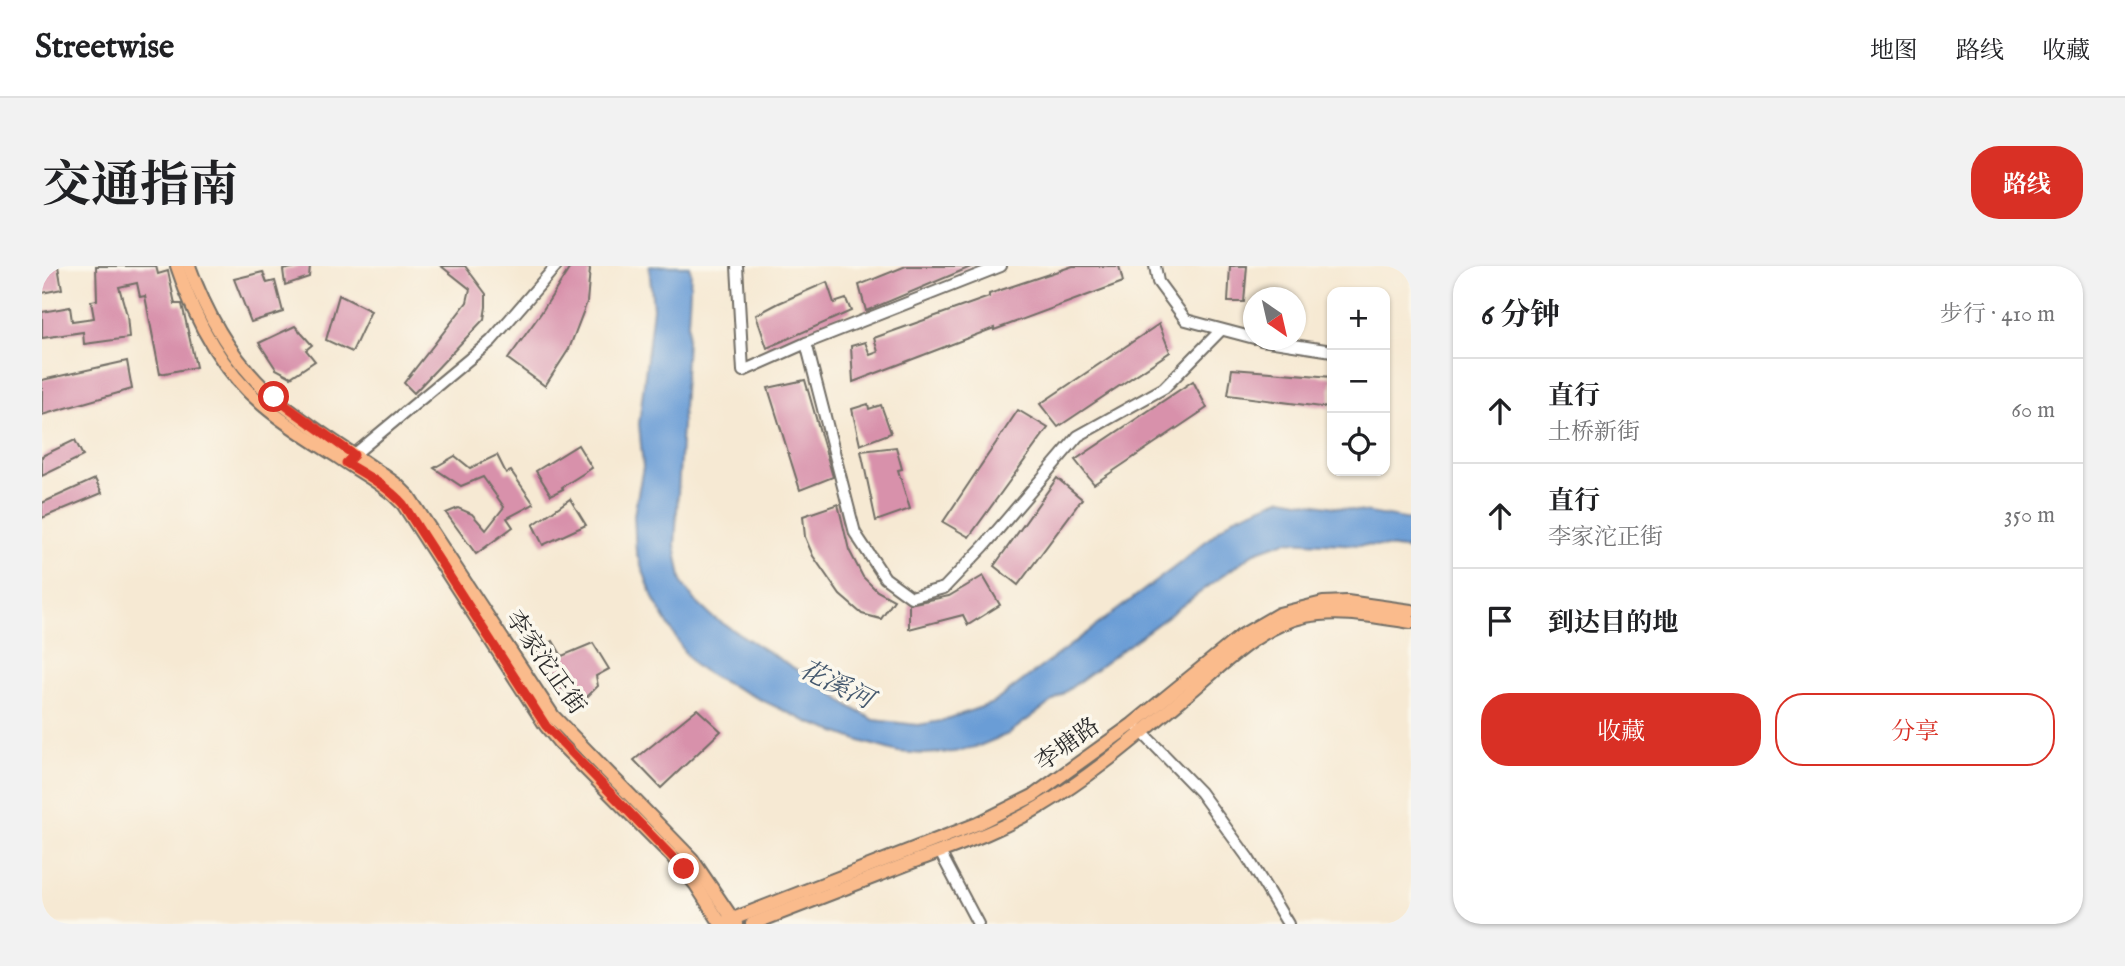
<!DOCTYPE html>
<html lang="zh">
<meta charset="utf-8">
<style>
:root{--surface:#fff;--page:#f2f2f2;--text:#202124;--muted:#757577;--line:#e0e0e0;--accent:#d93025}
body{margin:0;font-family:"IM FELL English","Noto Serif SC",serif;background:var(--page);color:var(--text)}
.controls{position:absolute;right:21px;top:21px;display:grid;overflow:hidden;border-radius:14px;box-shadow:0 2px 5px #0004}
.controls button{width:63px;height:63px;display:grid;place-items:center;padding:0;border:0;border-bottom:2px solid var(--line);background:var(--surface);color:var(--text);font:35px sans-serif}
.compass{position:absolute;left:1201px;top:21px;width:63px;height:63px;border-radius:50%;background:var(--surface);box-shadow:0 2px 5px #0004;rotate:146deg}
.stop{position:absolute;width:21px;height:21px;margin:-16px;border:5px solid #d93025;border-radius:50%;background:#fff}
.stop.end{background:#d93025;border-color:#fff;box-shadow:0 2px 7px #0008}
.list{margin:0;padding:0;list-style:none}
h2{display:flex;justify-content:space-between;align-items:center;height:91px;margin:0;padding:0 28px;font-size:30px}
h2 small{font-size:23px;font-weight:400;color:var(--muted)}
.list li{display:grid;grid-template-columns:46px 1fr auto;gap:21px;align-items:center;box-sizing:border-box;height:105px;padding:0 28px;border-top:2px solid var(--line)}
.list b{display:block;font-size:26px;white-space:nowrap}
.list p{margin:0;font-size:23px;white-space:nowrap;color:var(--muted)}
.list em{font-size:23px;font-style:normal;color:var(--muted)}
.actions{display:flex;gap:14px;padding:21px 28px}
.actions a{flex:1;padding:16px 0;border:2px solid var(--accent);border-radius:28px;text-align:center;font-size:24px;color:var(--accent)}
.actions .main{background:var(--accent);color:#fff}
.icon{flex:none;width:38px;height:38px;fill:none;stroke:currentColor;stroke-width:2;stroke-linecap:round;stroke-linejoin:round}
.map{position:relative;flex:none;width:1369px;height:658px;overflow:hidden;border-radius:28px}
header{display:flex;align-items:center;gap:42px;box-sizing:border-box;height:98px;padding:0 35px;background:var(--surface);border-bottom:2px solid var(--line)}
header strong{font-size:33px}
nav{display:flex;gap:38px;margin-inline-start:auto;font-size:24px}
.intro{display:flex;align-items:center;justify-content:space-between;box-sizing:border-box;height:168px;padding:0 42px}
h1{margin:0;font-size:49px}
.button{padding:18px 32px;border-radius:28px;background:var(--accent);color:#fff;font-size:24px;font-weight:700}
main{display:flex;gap:42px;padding:0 42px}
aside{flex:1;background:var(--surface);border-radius:28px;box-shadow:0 2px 5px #0004}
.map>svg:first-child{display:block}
.water{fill:#6b9dd6;stroke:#4b6480;stroke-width:2}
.building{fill:#d891ab}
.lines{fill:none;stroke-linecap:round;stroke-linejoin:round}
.minor-casing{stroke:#726e66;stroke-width:14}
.major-casing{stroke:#726e66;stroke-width:16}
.minor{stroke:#fff;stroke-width:10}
.major{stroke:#fabb8c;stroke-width:12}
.route{stroke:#d93025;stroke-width:9}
.labels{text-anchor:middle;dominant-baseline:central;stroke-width:7;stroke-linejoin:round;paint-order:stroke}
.street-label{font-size:24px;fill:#2b2b2b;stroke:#fbf7ec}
.water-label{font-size:26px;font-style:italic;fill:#45596f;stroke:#fbf7ec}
</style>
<header>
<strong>Streetwise</strong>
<nav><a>地图</a><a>路线</a><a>收藏</a></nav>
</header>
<div class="intro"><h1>交通指南</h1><a class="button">路线</a></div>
<main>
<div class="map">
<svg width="1369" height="658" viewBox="0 0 1369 658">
<rect width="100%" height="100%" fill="#fbf7ec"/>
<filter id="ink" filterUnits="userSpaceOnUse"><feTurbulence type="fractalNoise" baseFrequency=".0143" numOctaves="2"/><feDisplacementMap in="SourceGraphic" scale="14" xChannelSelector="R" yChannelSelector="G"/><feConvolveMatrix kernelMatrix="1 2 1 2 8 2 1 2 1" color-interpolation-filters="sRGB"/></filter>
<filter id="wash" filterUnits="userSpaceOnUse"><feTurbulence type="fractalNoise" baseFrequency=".00686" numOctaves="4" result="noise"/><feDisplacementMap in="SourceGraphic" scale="28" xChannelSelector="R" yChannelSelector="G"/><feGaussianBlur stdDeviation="1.57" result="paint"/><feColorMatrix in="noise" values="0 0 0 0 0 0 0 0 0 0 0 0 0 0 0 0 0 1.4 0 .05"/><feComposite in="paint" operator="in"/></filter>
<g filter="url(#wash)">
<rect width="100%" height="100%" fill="#f6e9d3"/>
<path class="water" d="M607 0H647L649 6 633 279 640 317 652 334 669 350 776 417 810 442 832 454 876 459 899 455 951 437 1138 297 1191 252 1240 232 1369 254V284L1337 280 1244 275 1213 286 966 468 937 480 912 486 882 488 856 486 821 476 766 456 673 412 653 400 641 384 612 334 594 286 592 249 601 201 597 158 611 42Z"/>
<g id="blocks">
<g class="building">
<path d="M16 0 20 23 0 27V1Z"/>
<path d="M54 0H114L116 8 126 5 133 38H140L154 101 118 108 103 30 98 31 95 17 77 21 85 49 87 72 42 78 41 66 0 72V46L28 41 30 55 52 52 49 35 55 34Z"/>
<path d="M258 0H268L267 11 243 19 241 4Z"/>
<path d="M399 0H423L444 28V41L442 53 372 127 362 117 425 36 428 23Z"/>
<path d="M529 0H543L548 3 545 36 527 83 503 120 466 93 499 47Z"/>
<path d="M864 0H931L824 45 817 19Z"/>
<path d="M1031 0H1077L1081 16 952 64V62L811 116 809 80 823 76 828 89 836 86 832 72 947 31V28Z"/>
<path d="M1188 0H1205L1202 36H1186Z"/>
<path d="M221 6 225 17 233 15 241 46 209 56 192 13Z"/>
<path d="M785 16 792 37 804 33 809 45 725 82 714 49 737 37Z"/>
<path d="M297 29 329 45 310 86 284 74Z"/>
<path d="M1117 58 1128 86 1016 161 998 138Z"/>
<path d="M253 60 270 79 264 84 273 95 249 111 234 103 217 77Z"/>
<path d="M85 95 90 123 0 149V114Z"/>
<path d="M1190 103 1290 111 1287 142 1186 129Z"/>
<path d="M763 114 791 211 758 224 726 122Z"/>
<path d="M1151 115 1165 142 1052 218 1033 194Z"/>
<path d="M826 138 827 143 839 139 849 167 818 179 810 143Z"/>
<path d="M976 144 1006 162 927 271 901 256Z"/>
<path d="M33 174 41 190 0 210V190Z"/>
<path d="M536 179 550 202 520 221 521 223 509 229 494 205Z"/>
<path d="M854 181 860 203 856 204 868 243 834 255 819 185Z"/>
<path d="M455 189 464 207 469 205 492 238 465 252 471 261 434 288 404 247 416 242 430 248 444 264 462 241 441 211 419 220 392 202 413 190 428 202Z"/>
<path d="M1015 212 1040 233 976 319 952 300Z"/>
<path d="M53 213 60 227 0 252V237Z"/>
<path d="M528 233 544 259 501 279 491 259Z"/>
<path d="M796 238 807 284 821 311 835 325 852 334 839 353 820 348 798 329 771 290 763 271 761 250Z"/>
<path d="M941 310 958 339 926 359 921 349 867 363V338L907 330Z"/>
<path d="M511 375 520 390 551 377 567 403 554 410 556 420 534 442 495 386Z"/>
<path d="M655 443 679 465 619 522 592 494Z"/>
</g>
</g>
</g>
<g filter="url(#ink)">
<use href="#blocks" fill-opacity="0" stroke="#726e66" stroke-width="2"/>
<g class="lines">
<g class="minor-casing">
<g id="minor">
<path d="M695 0 701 105 764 77 959 0"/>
<path d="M1113 0 1116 16 1144 54 1212 72"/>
<path d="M1219 74 1290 85"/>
<path d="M764 77 813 267 843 312 869 331 902 322 942 280 1036 170 1122 122 1179 64"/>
<path d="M308 192 449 75 514 0"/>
<path d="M1096 462 1158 526 1206 592 1246 658"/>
<path d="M898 586 936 658"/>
</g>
</g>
<g class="major-casing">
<g id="major">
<path d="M135 0C152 52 179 104 221 139 244 159 271 175 296 191 319 207 342 218 361 238L504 460 517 476 629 589 654 619 679 658"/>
<path d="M147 0C165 50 191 96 231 131 270 164 315 189 355 219L367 231 511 450 650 593 694 658"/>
<path d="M683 656 935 558 991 530 1091 458 1199 370 1237 348 1281 337 1305 336 1369 345"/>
<path d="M710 658C765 637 819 616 873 595 916 579 960 564 999 540 1052 509 1099 467 1146 428 1182 398 1217 360 1264 350 1299 343 1334 351 1369 356"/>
</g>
</g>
<use href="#minor" class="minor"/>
<use href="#major" class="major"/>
</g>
</g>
<g class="lines" filter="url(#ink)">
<path class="route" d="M232 131 312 189 304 197C324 209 345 220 361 238L504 460 642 603"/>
</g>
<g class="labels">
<g class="street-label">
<text transform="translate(503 397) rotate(55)">李家沱正街</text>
<text transform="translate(1026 479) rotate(-36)">李塘路</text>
</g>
<g class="water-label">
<text transform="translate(794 419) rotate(26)">花溪河</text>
</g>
</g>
</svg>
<div class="controls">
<button>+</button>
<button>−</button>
<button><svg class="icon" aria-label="locate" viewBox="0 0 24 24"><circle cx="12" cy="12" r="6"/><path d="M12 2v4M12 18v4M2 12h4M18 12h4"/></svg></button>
</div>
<svg class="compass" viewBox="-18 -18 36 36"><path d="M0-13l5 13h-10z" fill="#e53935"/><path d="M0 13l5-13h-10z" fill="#757577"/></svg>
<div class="stop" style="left:232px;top:131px"></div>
<div class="stop end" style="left:642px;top:603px"></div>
</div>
<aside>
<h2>6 分钟<small>步行 · 410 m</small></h2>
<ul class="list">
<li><svg class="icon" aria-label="ahead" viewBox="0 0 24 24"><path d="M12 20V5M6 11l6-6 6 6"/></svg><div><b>直行</b><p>土桥新街</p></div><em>60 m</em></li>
<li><svg class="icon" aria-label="ahead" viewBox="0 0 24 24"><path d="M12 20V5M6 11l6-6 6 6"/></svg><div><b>直行</b><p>李家沱正街</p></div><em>350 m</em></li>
<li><svg class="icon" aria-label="arrive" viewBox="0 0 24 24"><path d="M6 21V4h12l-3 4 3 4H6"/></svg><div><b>到达目的地</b></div></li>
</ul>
<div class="actions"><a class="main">收藏</a><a>分享</a></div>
</aside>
</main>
